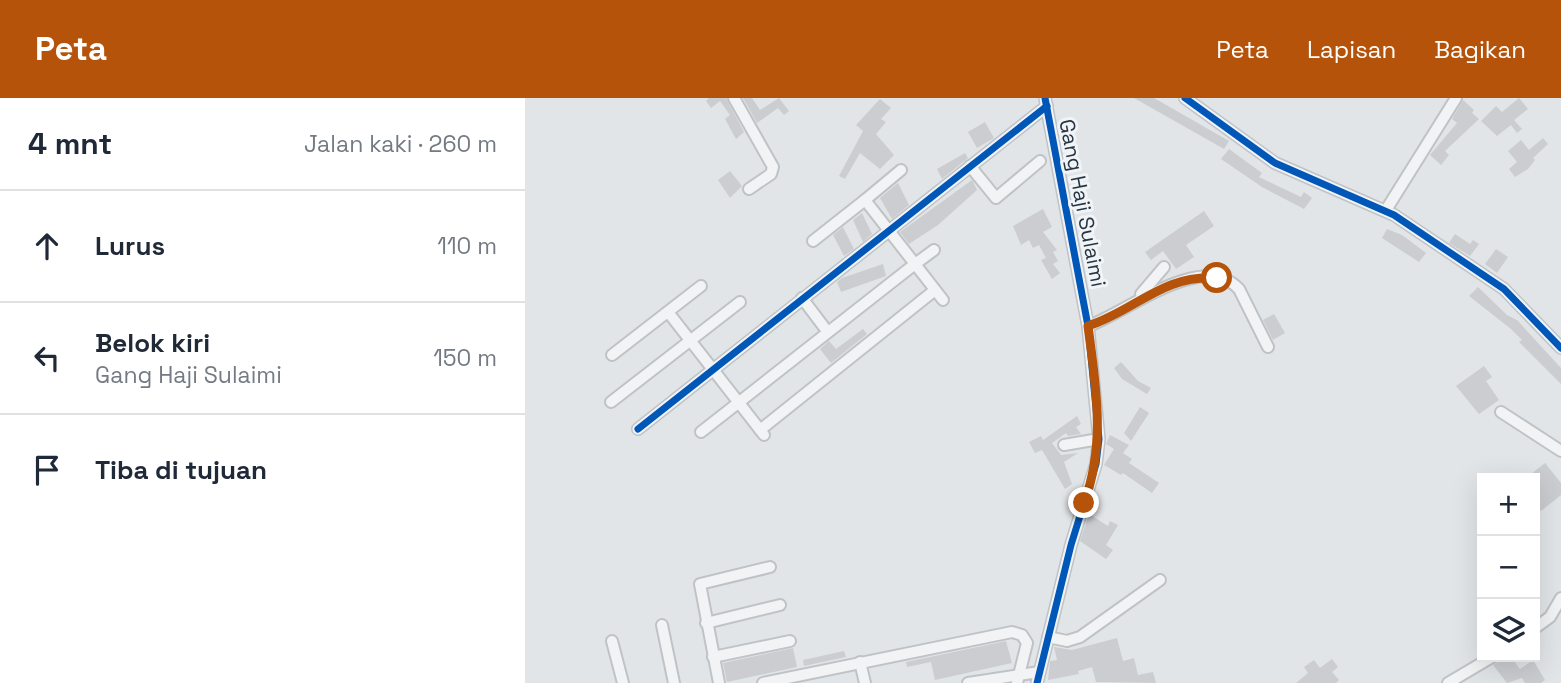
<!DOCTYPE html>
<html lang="id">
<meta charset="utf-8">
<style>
:root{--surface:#fff;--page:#f2f2f3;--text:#1f2937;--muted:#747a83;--line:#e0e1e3;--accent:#b45309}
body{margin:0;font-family:"Space Grotesk",sans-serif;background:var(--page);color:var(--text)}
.controls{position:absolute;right:21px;bottom:21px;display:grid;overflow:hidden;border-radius:0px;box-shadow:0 7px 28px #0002}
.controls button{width:63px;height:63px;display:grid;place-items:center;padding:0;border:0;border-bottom:2px solid var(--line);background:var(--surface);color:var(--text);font:35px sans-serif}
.stop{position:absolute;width:21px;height:21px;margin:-16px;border:5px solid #b45309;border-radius:50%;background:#fff}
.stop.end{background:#b45309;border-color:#fff;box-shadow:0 2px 7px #0008}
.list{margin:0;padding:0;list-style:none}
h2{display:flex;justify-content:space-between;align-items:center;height:91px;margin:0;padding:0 28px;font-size:30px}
h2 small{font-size:23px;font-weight:400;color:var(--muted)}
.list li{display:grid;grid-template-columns:46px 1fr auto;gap:21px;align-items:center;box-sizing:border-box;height:112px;padding:0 28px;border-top:2px solid var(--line)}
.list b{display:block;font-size:26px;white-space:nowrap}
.list p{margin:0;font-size:23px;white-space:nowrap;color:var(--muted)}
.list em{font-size:23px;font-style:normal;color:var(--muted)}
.icon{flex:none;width:38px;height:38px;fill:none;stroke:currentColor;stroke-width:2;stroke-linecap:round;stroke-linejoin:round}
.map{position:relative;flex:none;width:1036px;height:585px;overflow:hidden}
header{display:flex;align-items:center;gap:42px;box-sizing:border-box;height:98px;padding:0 35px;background:var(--accent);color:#fff}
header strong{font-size:33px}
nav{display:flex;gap:38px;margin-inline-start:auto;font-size:24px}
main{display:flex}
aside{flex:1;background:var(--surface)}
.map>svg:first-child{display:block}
.building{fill:#cbcdd0}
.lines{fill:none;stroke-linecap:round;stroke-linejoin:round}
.minor-casing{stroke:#c0c3c6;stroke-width:14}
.minor{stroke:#f2f3f4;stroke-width:10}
.cycleway-casing{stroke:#f0f4f7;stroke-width:11}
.cycleway{stroke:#0057b8;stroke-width:7}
.route{stroke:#b45309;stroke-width:9}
.labels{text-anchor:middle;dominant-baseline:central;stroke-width:6;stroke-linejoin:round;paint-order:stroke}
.street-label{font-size:21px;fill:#273543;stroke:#f0f4f7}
</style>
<header>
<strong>Peta</strong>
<nav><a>Peta</a><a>Lapisan</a><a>Bagikan</a></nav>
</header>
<main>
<aside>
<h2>4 mnt<small>Jalan kaki · 260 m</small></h2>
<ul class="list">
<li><svg class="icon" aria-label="ahead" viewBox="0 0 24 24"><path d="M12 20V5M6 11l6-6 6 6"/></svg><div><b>Lurus</b></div><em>110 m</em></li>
<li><svg class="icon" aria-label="left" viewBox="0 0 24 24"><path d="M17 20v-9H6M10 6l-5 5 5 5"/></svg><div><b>Belok kiri</b><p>Gang Haji Sulaimi</p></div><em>150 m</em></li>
<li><svg class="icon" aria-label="arrive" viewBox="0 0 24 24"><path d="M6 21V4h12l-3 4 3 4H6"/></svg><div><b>Tiba di tujuan</b></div></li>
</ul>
</aside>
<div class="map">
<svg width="1036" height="585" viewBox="0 0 1036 585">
<rect width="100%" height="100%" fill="#e2e5e8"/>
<g class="building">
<path d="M184 0H201L219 34 211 41 200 21 205 17 195 3 186 10 181 3Z"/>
<path d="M218 0H227L235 12 254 0 264 13 259 17 253 10 232 25Z"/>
<path d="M609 0H629L704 43 699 51Z"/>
<path d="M994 0 1003 11 989 22 997 31 992 35 986 27 972 38 956 23 971 8 977 14Z"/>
<path d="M355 1 366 10 356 21 361 24 351 36 369 57 355 71 335 55 320 81 314 78 338 33 331 27Z"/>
<path d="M938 2 949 12 947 15 954 21 920 53 924 57 916 67 905 57 932 25 927 21Z"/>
<path d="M460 24 469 40 452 50 443 34Z"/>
<path d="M1018 40 1023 46 1008 60 1010 62 1003 71 990 79 984 71 992 64 983 53 996 42 1004 52Z"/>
<path d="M704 51 737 75 734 79 776 99 779 94 787 100 779 111 737 89 696 61Z"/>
<path d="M440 55 443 60 417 81 412 71Z"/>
<path d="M205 73 217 88 205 100 193 82Z"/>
<path d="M447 82 452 92 413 127 384 146 375 134Z"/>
<path d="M373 85 384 107 367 121 355 100Z"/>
<path d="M518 111 527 129 518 134 532 152 528 154 533 163 528 166 535 175 527 181 516 162 521 160 514 147 508 150 504 142 496 147 488 128Z"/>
<path d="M679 113 689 128 661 147 669 159 651 171 638 153 626 162 620 154Z"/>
<path d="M337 115 347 136 338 144 328 122Z"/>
<path d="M318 129 329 151 319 158 308 137Z"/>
<path d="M862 131 877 137 901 155 894 164 857 140Z"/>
<path d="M930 136 945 146 948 142 954 146 945 158 924 145Z"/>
<path d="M971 151 983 159 972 175 960 166Z"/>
<path d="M358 166 361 178 316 194 312 184 317 180Z"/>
<path d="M953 189 982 217 992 222 1036 270V286L994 244 997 242 986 231 944 198Z"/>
<path d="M749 216 760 235 748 242 738 222Z"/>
<path d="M338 231 342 236 306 265 295 251 304 243 311 251Z"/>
<path d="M596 264 613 283 626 290 622 296 597 281 589 270Z"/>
<path d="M959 268 967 279 961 283 974 302 954 316 931 288Z"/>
<path d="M615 309 624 315 606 343 599 335Z"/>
<path d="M552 318 556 326 551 329 556 336 543 338 541 335 527 345 536 357 553 355 539 364 547 386 540 391 517 352 510 355 504 344 516 338 518 342Z"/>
<path d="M585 337 604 347 598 355 607 361 604 365 634 385 627 395 598 375 596 377 579 367 589 351 581 346Z"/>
<path d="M1020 365 1036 385V397L1016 413 1010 406V380H1001Z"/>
<path d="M564 416 583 428 585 423 593 427 581 447 588 452 581 461 555 443Z"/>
<path d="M592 540 598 563 609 560 613 577 628 574 631 585 571 584 567 569 553 573 554 576 523 582 525 563 532 562 529 549 547 552Z"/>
<path d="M481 543 487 565 410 582 406 564 382 569 381 564Z"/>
<path d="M268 550 272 569 202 584 198 565Z"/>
<path d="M319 553 321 559 279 568 278 562Z"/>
<path d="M980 559H986L995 571 1008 562 1020 582 1016 585H1000L997 580 982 585 968 567Z"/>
<path d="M807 561 813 569 807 574 814 582 811 585H771L783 575 779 569 789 562 795 570Z"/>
</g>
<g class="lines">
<g class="minor-casing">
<g id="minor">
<path d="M209 0 248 69 246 76 224 91"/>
<path d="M660 0 750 65 869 117 979 191 1036 250"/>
<path d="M445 68 471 100 515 63"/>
<path d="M376 72 340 102 390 166 409 152"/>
<path d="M861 112 931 0"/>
<path d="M288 143 340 102"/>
<path d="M616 196 639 169"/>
<path d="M277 200 302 233"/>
<path d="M143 214 239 337"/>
<path d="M563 228C600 216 677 151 714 191L743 249"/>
<path d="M87 257 176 188"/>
<path d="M86 304 215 204"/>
<path d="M976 314 1036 353"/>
<path d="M113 331 522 8"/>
<path d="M235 332 410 192"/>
<path d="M176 334 390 166 418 202"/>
<path d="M539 347 574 341"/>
<path d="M181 525 255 507"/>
<path d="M137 527 149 585"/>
<path d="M1010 530 1025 519 1036 500"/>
<path d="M523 539 542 543 555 539 635 482"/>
<path d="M87 543 98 585"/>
<path d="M188 559 265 543"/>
<path d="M335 564 340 585"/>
<path d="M194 585 175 486 245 469"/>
<path d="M238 585 487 534 497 537 502 545 492 585"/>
<path d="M443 585 514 574"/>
<path d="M512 585 546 447 571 366 574 341 563 228 520 0"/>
<path d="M923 585 967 559"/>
</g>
</g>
<use href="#minor" class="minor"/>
<g class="cycleway-casing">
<g id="cycleway">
<path d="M660 0 750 65 869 117 979 191 1036 250"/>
<path d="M113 331 522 8"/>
<path d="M512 585 546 447 571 366 574 341 563 228 520 0"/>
</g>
</g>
<use href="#cycleway" class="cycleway"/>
</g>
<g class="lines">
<path class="route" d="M559 405C581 346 571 289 563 228 610 213 638 176 692 180"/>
</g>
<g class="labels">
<g class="street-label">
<text transform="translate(558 105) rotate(79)">Gang Haji Sulaimi</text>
</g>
</g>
</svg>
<div class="controls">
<button>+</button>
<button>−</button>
<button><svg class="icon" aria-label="layers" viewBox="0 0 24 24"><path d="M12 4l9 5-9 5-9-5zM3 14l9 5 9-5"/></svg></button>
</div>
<div class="stop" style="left:692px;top:180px"></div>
<div class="stop end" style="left:559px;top:405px"></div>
</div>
</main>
